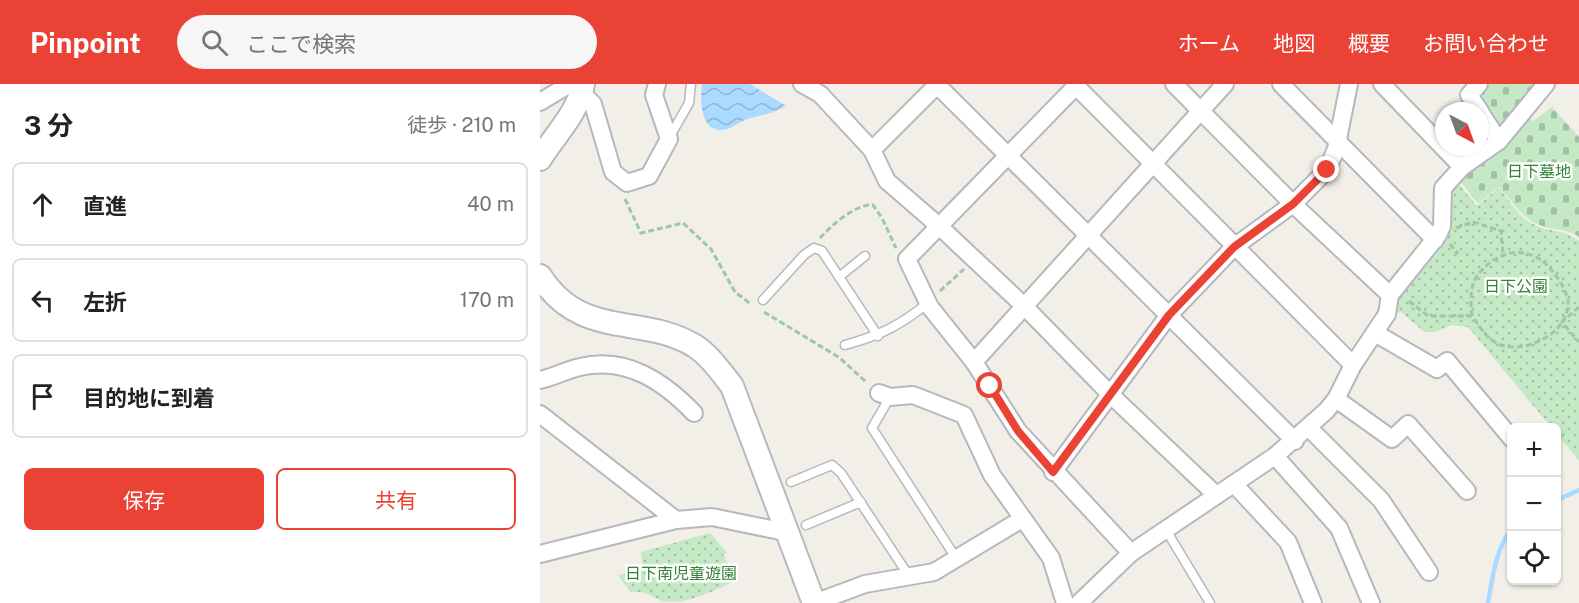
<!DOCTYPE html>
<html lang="ja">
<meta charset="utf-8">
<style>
:root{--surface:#fff;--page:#f6f6f6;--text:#222;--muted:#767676;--line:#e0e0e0;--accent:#ea4335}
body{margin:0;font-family:"Public Sans","Noto Sans JP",sans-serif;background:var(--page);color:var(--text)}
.controls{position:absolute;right:18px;bottom:18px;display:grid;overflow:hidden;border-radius:9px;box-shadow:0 2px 4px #0004}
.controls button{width:54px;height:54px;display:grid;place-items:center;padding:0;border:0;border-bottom:2px solid var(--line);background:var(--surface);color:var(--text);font:30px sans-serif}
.compass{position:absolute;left:895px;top:18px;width:54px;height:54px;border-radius:50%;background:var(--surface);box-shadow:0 2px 4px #0004;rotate:139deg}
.stop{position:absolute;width:18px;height:18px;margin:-14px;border:4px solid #ea4335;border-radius:50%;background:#fff}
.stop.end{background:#ea4335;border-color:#fff;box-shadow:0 2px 6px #0008}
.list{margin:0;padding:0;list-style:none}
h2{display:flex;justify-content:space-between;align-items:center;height:78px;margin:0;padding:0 24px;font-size:26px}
h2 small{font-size:20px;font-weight:400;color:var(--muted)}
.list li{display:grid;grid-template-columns:39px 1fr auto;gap:18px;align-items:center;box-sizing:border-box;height:84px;margin:0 12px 12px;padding:0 12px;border:2px solid var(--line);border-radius:9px}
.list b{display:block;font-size:22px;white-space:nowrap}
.list em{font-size:20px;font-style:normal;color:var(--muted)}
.actions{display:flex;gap:12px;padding:18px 24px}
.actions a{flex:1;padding:14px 0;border:2px solid var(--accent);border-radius:9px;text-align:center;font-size:21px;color:var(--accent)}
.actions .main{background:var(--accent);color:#fff}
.icon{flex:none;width:33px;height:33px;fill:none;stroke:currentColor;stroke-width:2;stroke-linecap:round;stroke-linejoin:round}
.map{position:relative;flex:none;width:1039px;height:519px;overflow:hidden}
header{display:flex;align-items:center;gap:36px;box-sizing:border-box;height:84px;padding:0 30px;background:var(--accent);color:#fff}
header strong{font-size:28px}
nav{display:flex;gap:33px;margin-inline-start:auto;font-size:21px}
.search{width:420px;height:54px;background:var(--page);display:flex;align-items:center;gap:15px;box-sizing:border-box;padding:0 21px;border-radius:33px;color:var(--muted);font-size:22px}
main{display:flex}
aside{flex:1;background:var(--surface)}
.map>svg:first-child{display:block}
.cemetery{fill:url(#cemetery-stones)}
.park{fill:url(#park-dots)}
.water{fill:url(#water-waves)}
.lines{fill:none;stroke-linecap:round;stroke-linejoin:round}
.stream{stroke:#aadaff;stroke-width:4.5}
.lane-casing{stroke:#b5b8bc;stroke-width:11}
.street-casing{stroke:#b5b8bc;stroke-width:20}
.secondary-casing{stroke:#b6babf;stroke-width:26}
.path{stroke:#9cc7a9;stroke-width:3;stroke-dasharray:6 3;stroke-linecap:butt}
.lane{stroke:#fff;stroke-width:8}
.street{stroke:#fff;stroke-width:16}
.secondary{stroke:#fff;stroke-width:22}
.route{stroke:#ea4335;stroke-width:8}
.labels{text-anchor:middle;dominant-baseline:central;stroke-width:5;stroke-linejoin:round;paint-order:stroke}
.park-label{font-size:16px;fill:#348238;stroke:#fff}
</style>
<header>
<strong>Pinpoint</strong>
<div class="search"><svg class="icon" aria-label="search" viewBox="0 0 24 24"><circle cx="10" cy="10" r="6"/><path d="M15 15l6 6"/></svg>ここで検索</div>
<nav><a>ホーム</a><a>地図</a><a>概要</a><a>お問い合わせ</a></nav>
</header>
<main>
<aside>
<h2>3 分<small>徒歩 · 210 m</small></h2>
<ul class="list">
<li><svg class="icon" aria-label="ahead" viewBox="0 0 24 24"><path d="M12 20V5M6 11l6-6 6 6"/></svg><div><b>直進</b></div><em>40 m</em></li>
<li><svg class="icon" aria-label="left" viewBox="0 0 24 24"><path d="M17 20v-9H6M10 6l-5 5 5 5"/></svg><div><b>左折</b></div><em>170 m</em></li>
<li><svg class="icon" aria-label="arrive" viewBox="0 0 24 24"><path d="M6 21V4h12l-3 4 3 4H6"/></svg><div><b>目的地に到着</b></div></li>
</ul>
<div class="actions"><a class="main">保存</a><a>共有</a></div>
</aside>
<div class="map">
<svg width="1039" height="519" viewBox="0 0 1039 519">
<defs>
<pattern id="cemetery-stones" width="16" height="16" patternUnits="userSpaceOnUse" patternTransform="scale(1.5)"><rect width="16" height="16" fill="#c5e8c5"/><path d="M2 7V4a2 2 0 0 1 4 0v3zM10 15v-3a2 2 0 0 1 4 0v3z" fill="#a3c0a4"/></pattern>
<pattern id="park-dots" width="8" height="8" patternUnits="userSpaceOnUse" patternTransform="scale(1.5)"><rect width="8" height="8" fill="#c5e8c5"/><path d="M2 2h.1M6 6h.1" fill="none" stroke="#a3c0a4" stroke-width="1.8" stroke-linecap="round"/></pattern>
<pattern id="water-waves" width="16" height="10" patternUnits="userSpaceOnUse" patternTransform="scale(1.5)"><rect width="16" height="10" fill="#aadaff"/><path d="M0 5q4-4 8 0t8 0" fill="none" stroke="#8eb4d2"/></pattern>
</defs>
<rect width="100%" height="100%" fill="#f1efe8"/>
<g class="cemetery">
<path d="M949 0H997L961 46 936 14Z"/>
<path d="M1012 23 1039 53V153C1028 144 1015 147 1002 142 983 136 972 117 959 103L938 120 920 97C933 81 953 73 968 59 976 53 982 40 987 32L993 37Z"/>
</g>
<g class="park">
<path d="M917 98 937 122 959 104C968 115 978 132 991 139 1008 150 1021 143 1039 157V377L1017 350V344L1011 343 928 243 911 241 895 248H884L861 228 853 230 861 208 901 161 909 110Z"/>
<path d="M170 449 187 469 183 470 196 496C175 507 150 519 126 518 113 515 105 505 91 509L78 491 103 485 101 468Z"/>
</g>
<path class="water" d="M162 0H210L246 22C230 31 224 30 207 35 199 38 190 46 181 46 160 46 160 15 162 0Z"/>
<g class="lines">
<g class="stream">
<path d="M1017 416 1039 406"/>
<path d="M948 519C953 492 955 467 972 444"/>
</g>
<g class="lane-casing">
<g id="lane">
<path d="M129 54 149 19 151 0"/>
<path d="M299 193 325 172"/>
<path d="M223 216 264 171 274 164 282 167 338 252"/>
<path d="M305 261C341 251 359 242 388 219"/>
<path d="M350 313 332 344 416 474"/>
<path d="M251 398 292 381 301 389 369 492"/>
<path d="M266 441 321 418"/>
<path d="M626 446 670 519"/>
</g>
</g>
<g class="street-casing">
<g id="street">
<path d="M262 0 280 10 332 66 347 97 399 142 484 222 571 311 675 410"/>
<path d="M396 0 755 357"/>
<path d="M538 0 367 175 390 223 434 278 478 347 591 469"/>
<path d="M634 0 753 120 850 211"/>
<path d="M741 0 895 156"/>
<path d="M842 0 922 83"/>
<path d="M939 0 929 11 940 27"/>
<path d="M536 2 813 281"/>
<path d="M42 9 53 20 73 88 87 99 109 92 129 55 114 11 117 0"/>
<path d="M0 18 30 0"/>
<path d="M940 28 959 57"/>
<path d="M332 66 398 0"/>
<path d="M835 249 897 285 907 277 972 355"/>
<path d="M434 278 685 0"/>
<path d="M0 296C14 293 26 286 40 283 86 272 123 297 154 329"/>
<path d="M339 309 350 313 373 311 424 331 452 391 511 474 525 519"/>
<path d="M796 315 852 355 868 340 927 407"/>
<path d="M0 330 136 436"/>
<path d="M769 344 841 416 889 488"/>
<path d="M735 372 799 444 831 519"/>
<path d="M513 388 629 231 694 163 753 120 787 86 796 65 809 0"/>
<path d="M694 400 748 458 773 519"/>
<path d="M0 470 136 436 172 433 245 448"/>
<path d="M274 519 325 500 394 488 482 435"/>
<path d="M539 519 591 469 735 372 786 327 796 315 813 281 847 230 850 211 898 151 902 142 903 104 922 83 959 57 1006 0"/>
</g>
</g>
<g class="secondary-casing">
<g id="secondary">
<path d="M0 75C14 52 39 28 43 0"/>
<path d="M0 192C42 257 100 229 155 262 170 272 181 288 192 302L274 519"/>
</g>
</g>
<g class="path">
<path d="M85 115 101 149 143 139 171 165 195 208 211 220"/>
<path d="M916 144 933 138 961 147 963 171"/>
<path d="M280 154C292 141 315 120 333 121L342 134 356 164"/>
<path d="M910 160 918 170"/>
<path d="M400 207 424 185"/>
<path d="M869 217 888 232H932C940 243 947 256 961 261 987 270 1030 248 1028 217 1027 209 1021 198 1016 192 1006 179 1001 173 984 169 964 165 940 182 933 200 930 210 931 222 932 232"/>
<path d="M1039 223 1022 238 1039 258"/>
<path d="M224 228 300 274 327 299"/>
</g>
<use href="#lane" class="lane"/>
<use href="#street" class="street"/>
<use href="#secondary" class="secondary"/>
</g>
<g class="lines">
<path class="route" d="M450 302 478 347 513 388 629 231 694 163 753 120 787 86"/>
</g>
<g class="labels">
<g class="park-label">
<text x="999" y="87">日下墓地</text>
<text x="976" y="202">日下公園</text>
<text x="141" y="489">日下南児童遊園</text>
</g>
</g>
</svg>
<div class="controls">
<button>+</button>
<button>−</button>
<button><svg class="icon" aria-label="locate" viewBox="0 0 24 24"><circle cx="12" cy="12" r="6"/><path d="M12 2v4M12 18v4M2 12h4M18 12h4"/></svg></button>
</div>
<svg class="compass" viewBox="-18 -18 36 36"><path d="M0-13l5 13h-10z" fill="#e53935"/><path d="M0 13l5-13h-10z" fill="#767676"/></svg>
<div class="stop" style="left:450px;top:302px"></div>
<div class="stop end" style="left:787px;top:86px"></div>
</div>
</main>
